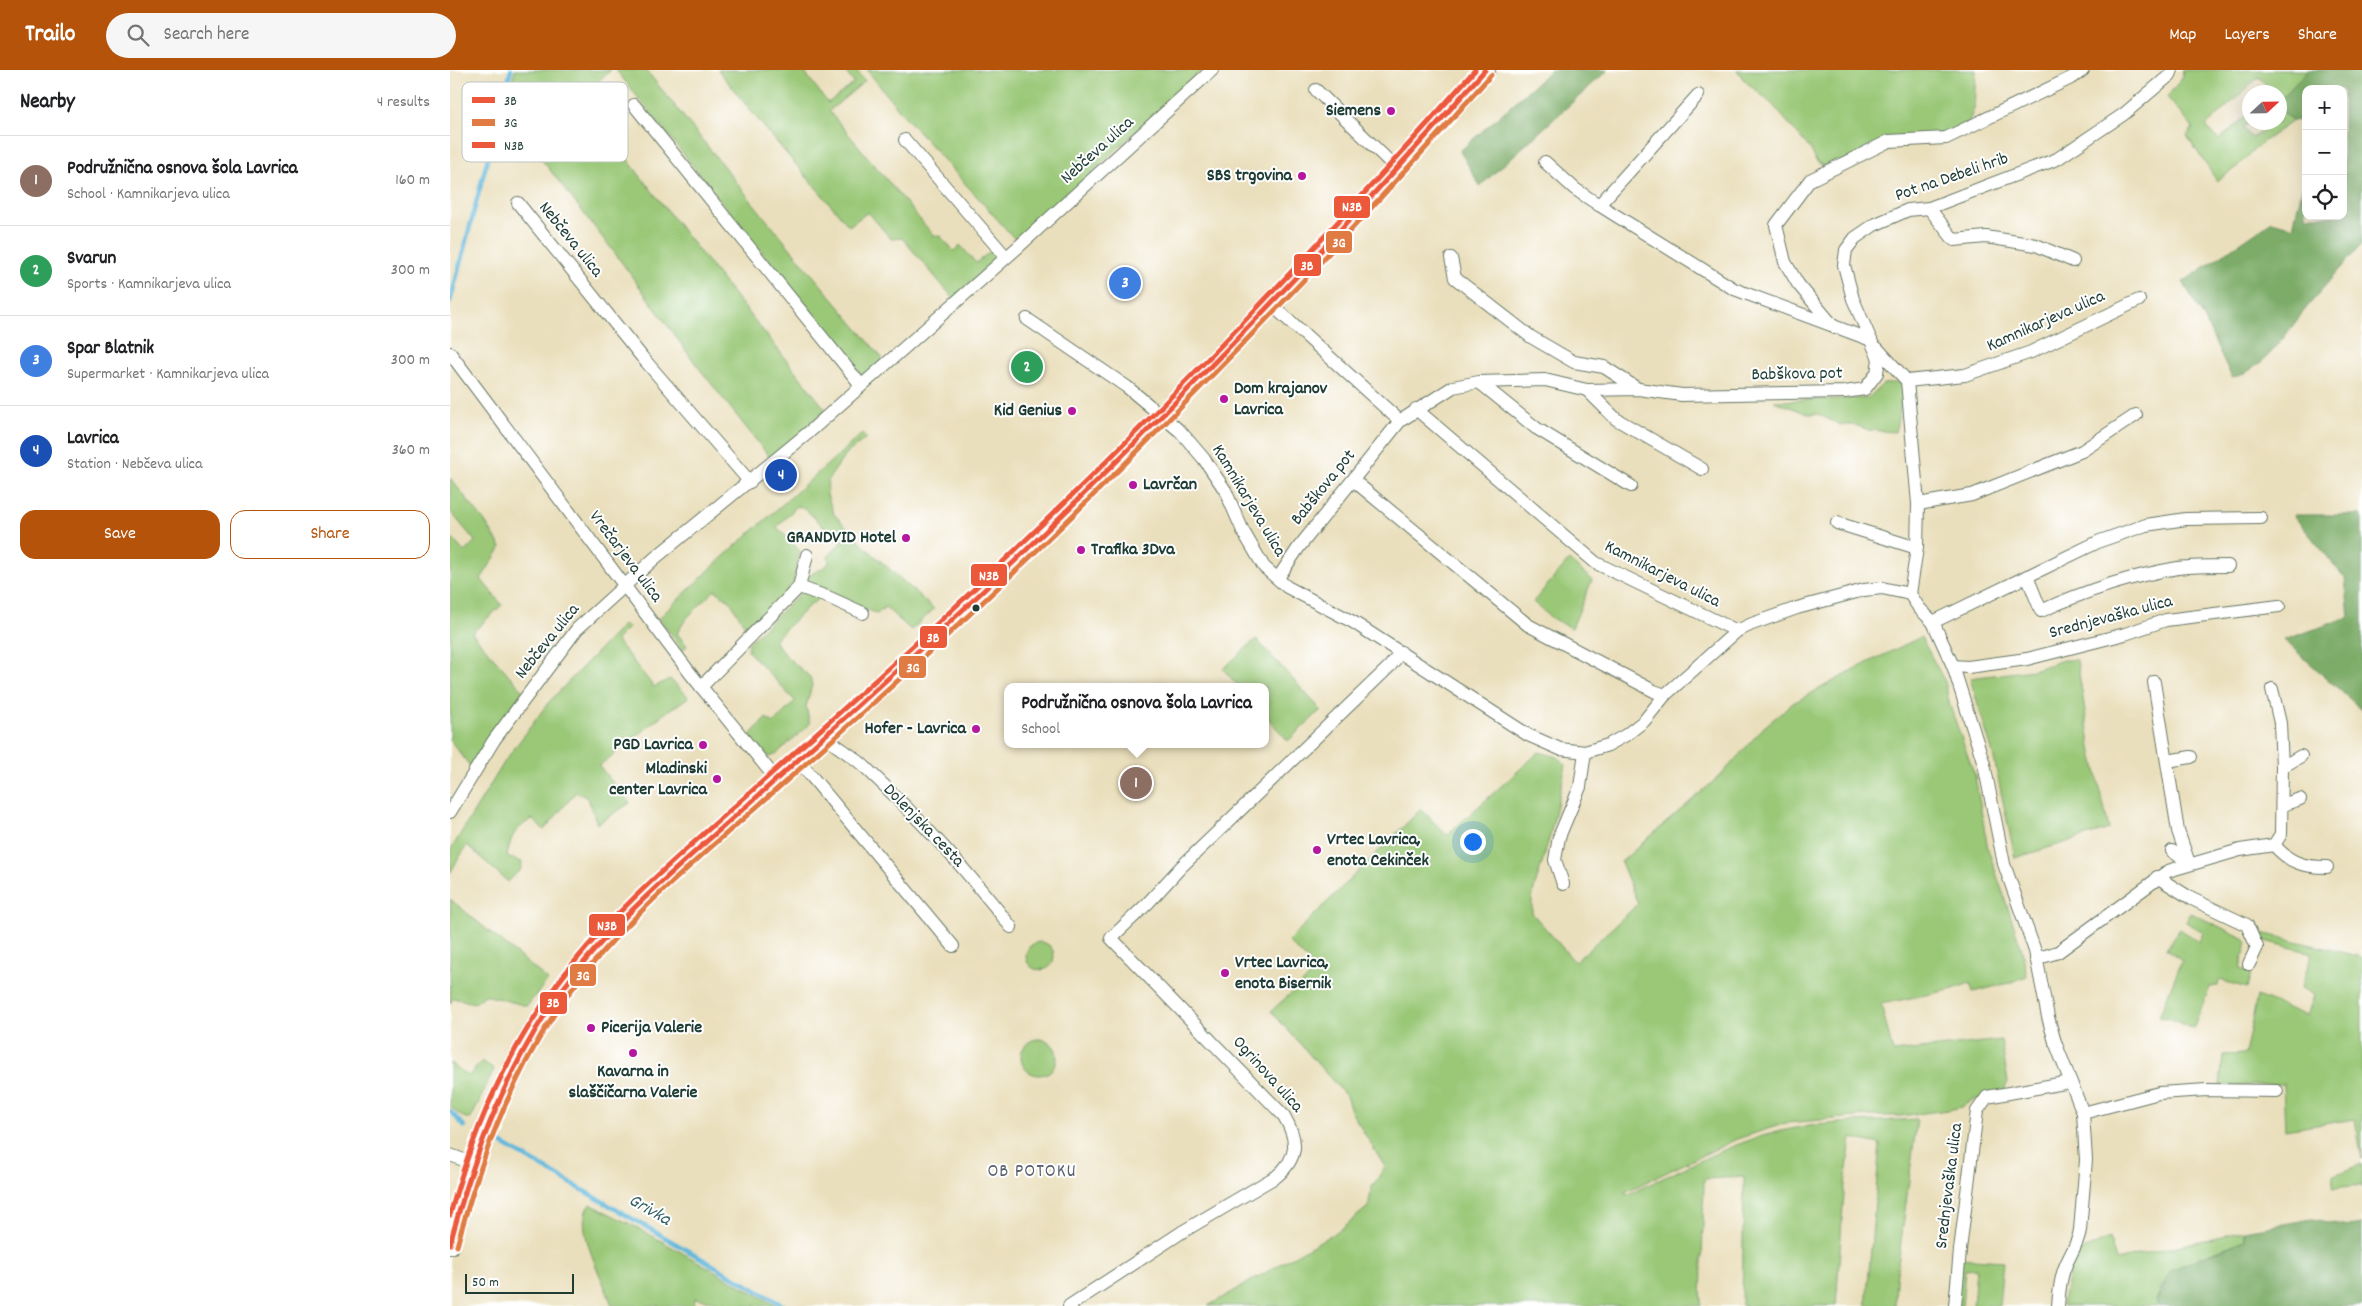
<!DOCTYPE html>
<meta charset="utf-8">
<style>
:root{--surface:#fff;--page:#f6f6f6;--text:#202124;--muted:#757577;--line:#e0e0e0;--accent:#b45309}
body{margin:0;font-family:Dekko,sans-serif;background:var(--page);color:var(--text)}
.controls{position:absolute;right:15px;top:15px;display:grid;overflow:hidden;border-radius:10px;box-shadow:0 5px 20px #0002}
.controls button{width:45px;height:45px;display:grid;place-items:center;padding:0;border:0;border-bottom:1px solid var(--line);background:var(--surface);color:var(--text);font:25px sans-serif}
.compass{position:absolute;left:1792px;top:15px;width:45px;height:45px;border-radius:50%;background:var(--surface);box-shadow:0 5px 20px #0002;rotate:68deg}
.scale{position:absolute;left:15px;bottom:12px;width:109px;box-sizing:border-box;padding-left:5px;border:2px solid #1f3d34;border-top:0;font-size:14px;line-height:18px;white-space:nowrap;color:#1f3d34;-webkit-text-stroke:4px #fff;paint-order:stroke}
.you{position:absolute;left:1022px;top:771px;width:18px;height:18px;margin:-12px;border:4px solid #fff;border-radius:50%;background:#1a73e8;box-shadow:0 0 0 8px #1a73e833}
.badge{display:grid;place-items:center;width:32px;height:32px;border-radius:50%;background:var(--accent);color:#fff;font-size:16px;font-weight:700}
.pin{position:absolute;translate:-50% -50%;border:2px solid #fff;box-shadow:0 1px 5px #0006}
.popup{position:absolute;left:554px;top:613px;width:265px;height:65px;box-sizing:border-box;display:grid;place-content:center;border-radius:10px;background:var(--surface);filter:drop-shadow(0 1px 4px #0005);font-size:16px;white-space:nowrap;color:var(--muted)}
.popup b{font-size:19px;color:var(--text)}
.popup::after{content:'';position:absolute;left:50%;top:100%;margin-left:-10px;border:10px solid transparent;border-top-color:var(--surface)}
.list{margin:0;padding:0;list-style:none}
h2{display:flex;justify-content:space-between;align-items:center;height:65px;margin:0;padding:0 20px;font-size:21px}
h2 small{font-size:16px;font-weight:400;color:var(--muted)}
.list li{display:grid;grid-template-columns:32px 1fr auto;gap:15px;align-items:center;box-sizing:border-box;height:90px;padding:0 20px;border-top:1px solid var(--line)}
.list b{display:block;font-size:19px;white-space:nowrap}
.list p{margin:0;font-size:16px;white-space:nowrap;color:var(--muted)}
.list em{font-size:16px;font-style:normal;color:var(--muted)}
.actions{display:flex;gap:10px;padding:15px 20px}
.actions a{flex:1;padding:11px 0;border:1px solid var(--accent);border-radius:15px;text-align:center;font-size:18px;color:var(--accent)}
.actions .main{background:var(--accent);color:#fff}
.icon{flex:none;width:28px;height:28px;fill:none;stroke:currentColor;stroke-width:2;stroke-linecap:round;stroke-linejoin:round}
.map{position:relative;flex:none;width:1912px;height:1236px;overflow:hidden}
header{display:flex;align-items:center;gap:30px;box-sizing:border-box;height:70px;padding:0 25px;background:var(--accent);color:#fff}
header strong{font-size:24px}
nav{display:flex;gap:28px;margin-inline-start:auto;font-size:18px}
.search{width:350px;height:45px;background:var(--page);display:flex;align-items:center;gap:12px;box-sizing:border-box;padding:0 18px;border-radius:28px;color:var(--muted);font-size:19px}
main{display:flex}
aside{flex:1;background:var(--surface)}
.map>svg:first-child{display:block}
.green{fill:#9ac877;stroke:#5c8256;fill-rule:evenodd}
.forest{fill:#7bac68;stroke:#4d744e}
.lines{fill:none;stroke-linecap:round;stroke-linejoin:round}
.stream{stroke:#5eb7dc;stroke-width:4.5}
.street-casing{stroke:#667664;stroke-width:14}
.primary-casing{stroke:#667664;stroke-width:22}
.street{stroke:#fff;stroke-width:12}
.primary{stroke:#fff;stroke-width:20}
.bus-1-casing{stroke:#fff;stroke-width:9}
.bus-2-casing{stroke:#fff;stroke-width:9}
.bus-3-casing{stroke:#fff;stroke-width:9}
.bus-1{stroke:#ec593a;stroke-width:5}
.bus-2{stroke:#e07c43;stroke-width:5}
.bus-3{stroke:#ec593a;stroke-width:5}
.poi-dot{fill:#b5179e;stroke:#fff;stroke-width:2}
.bus-dot{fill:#1f3d34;stroke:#fff;stroke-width:2}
.labels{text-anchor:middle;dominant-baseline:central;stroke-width:4;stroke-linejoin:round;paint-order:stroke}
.poi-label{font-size:18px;font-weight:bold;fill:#1f3d34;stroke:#fff;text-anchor:end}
.street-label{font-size:18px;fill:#1f3d34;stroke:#fff}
.neighbourhood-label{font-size:19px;letter-spacing:1px;fill:#59616d;stroke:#fff}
.water-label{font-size:19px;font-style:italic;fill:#326266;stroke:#fff}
.key{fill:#fff;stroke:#bcc5c2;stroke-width:1}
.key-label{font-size:14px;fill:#1f3d34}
.line-badge{stroke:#fff;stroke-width:2}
.badge-label{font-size:14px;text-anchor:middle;font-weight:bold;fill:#fff}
</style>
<header>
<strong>Trailo</strong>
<div class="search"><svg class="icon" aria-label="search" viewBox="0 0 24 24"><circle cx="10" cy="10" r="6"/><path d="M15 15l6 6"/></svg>Search here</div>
<nav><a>Map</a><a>Layers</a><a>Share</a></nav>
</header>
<main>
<aside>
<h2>Nearby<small>4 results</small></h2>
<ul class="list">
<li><span class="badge" style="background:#8d6e63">1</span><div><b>Podružnična osnova šola Lavrica</b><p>School · Kamnikarjeva ulica</p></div><em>160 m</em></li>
<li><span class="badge" style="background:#2e9e5b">2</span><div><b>Svarun</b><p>Sports · Kamnikarjeva ulica</p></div><em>300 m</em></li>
<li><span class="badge" style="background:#3f7fe0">3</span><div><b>Spar Blatnik</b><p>Supermarket · Kamnikarjeva ulica</p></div><em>300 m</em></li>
<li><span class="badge" style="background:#1a4fb4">4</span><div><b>Lavrica</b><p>Station · Nebčeva ulica</p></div><em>360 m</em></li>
</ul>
<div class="actions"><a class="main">Save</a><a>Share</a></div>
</aside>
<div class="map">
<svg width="1912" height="1236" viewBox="0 0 1912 1236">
<rect width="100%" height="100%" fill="#fff"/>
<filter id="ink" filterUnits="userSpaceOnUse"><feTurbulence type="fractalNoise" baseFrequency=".02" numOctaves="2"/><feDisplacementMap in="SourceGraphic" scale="10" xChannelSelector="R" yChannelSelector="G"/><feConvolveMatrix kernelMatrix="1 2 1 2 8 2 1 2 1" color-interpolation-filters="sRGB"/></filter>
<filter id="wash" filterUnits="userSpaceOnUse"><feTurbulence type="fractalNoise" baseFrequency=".0096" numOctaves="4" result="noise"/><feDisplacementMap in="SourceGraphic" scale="20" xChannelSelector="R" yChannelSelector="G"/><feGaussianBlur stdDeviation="1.12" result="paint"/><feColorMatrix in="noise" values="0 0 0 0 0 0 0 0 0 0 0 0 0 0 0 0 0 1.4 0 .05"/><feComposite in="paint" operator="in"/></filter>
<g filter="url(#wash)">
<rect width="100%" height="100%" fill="#eadfbc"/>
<g class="green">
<path d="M65 0H161L131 26C208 134 294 235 376 340L321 389 245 293 167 186 54 41Z"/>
<path d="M166 0H196L320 154 433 289 412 308 337 219 340 217Z"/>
<path d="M268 0H353L378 33 404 13 394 0H406L415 11 379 41 484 166H490L504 181 510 175 526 193 543 179 550 187 504 229 452 168 441 169 418 142 399 156 318 62Z"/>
<path d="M417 0H752L571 168H564L450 41Z"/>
<path d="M1287 0H1526L1524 39 1516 58 1505 65 1480 64 1373 96 1366 91 1361 80 1323 35 1294 10Z"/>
<path d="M1733 0H1858L1832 29V41L1843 51 1811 73 1788 96 1767 111 1737 66 1743 58 1717 27 1732 8ZM1809 7 1823 22H1830V52L1823 53 1802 68 1793 58 1800 52 1799 43 1769 70 1756 56Z"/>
<path d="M1457 311 1445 362 1419 360 1405 355H1391L1367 344H1358L1324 331 1418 328 1433 314Z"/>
<path d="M412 364 416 368 396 384 378 410 377 425 384 444 415 477 484 539 461 560 435 537 427 544 360 512 358 507C365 500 371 501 379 493L378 487 391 473 354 438 347 436 327 457 350 481 343 514 319 540 295 556 280 531 265 520 236 549 227 563 237 576 233 580 209 548 273 487Z"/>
<path d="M0 408 35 452 51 477 31 509 52 535 22 563 73 621 20 696 0 670V466L14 482 25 471 0 441Z"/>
<path d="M1119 490 1142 510 1122 558 1103 549 1083 532Z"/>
<path d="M353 521 371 527 359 536 324 570 337 587 360 607 362 615 356 637 360 654 325 685 319 687 299 666 316 648 324 653 345 631 298 581V573Z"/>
<path d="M174 554 178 558 166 570 204 617 220 609 239 627 215 643 149 696 180 733 147 754 138 728 126 722 94 760 82 749C64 759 60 768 57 787L72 792 71 799 58 812 17 775 0 803V781L55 691 98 633Z"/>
<path d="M1471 567 1495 612 1500 636 1525 706 1538 779 1572 880 1577 906 1559 913 1523 922 1520 913 1500 920 1431 934 1443 982 1551 970 1558 1012 1555 1018 1557 1024 1522 1030 1512 1037 1498 1040 1450 1046H1418L1336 1053 1287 1069 1175 1122 1176 1125C1227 1103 1276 1074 1331 1061 1375 1051 1422 1052 1467 1049L1446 1210 1445 1236H1416L1430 1074 1401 1068 1394 1123 1386 1236H1292L1294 1107 1254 1109 1251 1236H758L891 1159 918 1137 922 1117 935 1097 902 1043 896 1026 821 941 867 900 838 871 971 739 997 765 1089 682 1108 687 1116 695 1100 766 1082 826V843L1125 892 1188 834 1171 792 1273 703 1314 657 1343 633 1419 592Z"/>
<path d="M806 569 871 640 838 671 815 645V617H789L773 599Z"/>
<path d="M1613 590H1627L1640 673 1659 759 1565 788 1543 684 1520 608 1583 600Z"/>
<path d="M0 829 98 910 77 936 35 925 25 933 3 928 0 934Z"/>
<path d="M1741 843 1793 868 1797 873 1790 899 1801 903 1797 918 1769 910 1768 916 1760 917 1743 959 1719 948 1709 947 1732 890 1716 879 1730 859 1749 872 1753 863 1736 852Z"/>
<path d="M1808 862 1912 887V1089L1905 1049 1835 1060 1833 1014 1770 1016 1773 985 1795 984 1807 926 1857 946 1864 925 1851 918 1862 883 1804 868Z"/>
<circle cx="590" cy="886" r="14"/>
<circle cx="589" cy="987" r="18"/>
<path d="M32 991 44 999 21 1049C11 1048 6 1042 0 1036V993L19 1006Z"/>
<path d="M1912 1094V1118L1911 1115 1883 1118 1884 1105Z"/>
<path d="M140 1134 188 1158 327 1236H274V1233L245 1228 244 1236H162C155 1211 121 1156 140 1134Z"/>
<path d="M1794 1161 1795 1170 1750 1187 1712 1215 1706 1231 1709 1236H1612L1620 1200 1631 1181 1659 1168 1666 1190Z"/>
<path d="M1507 1188 1553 1191 1549 1236H1523L1526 1199 1515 1200 1512 1236H1505Z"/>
</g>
<g class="forest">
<path d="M1101 0H1158L1030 116 1010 81Z"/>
<path d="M1858 0H1912V174C1893 196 1872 218 1854 241 1833 267 1816 298 1782 308L1754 248 1733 212 1822 151 1843 157 1856 102V146H1893V19H1856V49L1843 51 1832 41V28Z"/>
<path d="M1843 445H1912V640L1834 570 1899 547 1895 508Z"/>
<path d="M1862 1149 1899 1156 1912 1154V1236H1709L1706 1232 1721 1200 1795 1170 1794 1161Z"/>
</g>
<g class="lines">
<g class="stream">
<path d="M0 232 61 0"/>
<path d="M0 1041 14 1056"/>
<path d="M49 1072 334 1236"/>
</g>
</g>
</g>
<g filter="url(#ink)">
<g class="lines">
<g class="street-casing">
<g id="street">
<path d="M866 20 948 100"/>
<path d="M184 35 411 315"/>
<path d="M455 70 556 187"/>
<path d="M1095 92 1125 119 1149 135 1284 219 1421 270"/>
<path d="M68 133 192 287 300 412"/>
<path d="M1149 135 1248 25"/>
<path d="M1479 138 1504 170 1536 167 1586 175 1623 191"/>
<path d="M1001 188 1005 208 1081 267 1124 292 1154 297 1188 319"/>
<path d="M821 234 950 351"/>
<path d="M577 249 677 317 731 362 754 389 775 420 793 461 814 497 837 517 903 552 1078 665 1110 679 1135 682 1158 675 1176 665 1194 651 1215 625 1287 561 1302 554 1347 538 1414 520 1432 518 1460 524"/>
<path d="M1385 258 1348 214 1335 192 1326 155 1360 110 1439 71 1496 68 1623 7 1633 0"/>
<path d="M1427 278 1457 311 1468 434 1467 478 1460 524"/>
<path d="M0 283 240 603 326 709"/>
<path d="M1457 311 1515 305 1581 282 1689 230"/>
<path d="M1029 312 1086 358 1181 416"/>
<path d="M1137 320 1166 349 1252 399"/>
<path d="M966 339 1146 493 1287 561"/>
<path d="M903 410 1078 555 1204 621 1215 625"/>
<path d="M1468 434 1522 425 1632 381 1686 345"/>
<path d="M1387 453 1467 478"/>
<path d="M1577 506 1591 541C1635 521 1680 506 1728 498 1744 496 1761 496 1778 496"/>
<path d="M828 508 849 477 950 351 1003 317 1029 312 1095 310 1137 320 1188 319 1232 325 1395 322 1415 319 1427 303 1429 289 1403 229 1394 195 1396 180 1405 168 1424 155 1458 140 1479 138 1607 89 1674 44 1720 5 1722 0"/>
<path d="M349 517 380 528 413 543"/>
<path d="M1460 524 1469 538 1483 552 1503 596 1534 694 1554 794 1585 881 1598 947 1605 972 1633 1043 1636 1090 1630 1160C1628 1174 1620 1184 1615 1197 1610 1209 1609 1223 1608 1236"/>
<path d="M1483 552 1650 471 1696 455 1736 449 1811 448"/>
<path d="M1503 596 1518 597 1577 589 1675 564 1716 550 1829 536"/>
<path d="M1704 612 1728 761 1739 793 1722 781"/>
<path d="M251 617 349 517 357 485"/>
<path d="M374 665C387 678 403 685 416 698 469 748 517 800 561 857"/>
<path d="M347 689 503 876"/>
<path d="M1717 691 1741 687"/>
<path d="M1832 697 1851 686"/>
<path d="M1832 735 1850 729"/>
<path d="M0 742 44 670 127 559 205 488 358 363 567 178 762 0"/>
<path d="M1824 775C1840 793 1853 797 1877 797"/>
<path d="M1707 807 1742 829 1797 855 1807 877 1799 894"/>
<path d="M1113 814 1105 790 1109 767 1130 717 1135 682"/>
<path d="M1586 889 1608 882 1718 801 1790 780 1824 775 1831 764 1832 697 1830 653 1822 619"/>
<path d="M1633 1043 1709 1023 1757 1020 1827 1021"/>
<path d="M0 1085 22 1093"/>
<path d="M619 1236 732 1162 827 1106C849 1087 848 1070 834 1046L661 868 697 834 731 797 940 596 951 582"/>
<path d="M1505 1236 1510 1180 1527 1041 1537 1027 1620 1012"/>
</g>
</g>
<g class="primary-casing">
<path id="primary" d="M0 1174C24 1079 60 987 121 908 175 839 244 783 309 725 396 647 483 569 567 489 730 332 887 170 1035 0"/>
</g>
<use href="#street" class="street"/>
<use href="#primary" class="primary"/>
<g class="bus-1-casing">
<path id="bus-1" d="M0 1174C22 1092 51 1012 98 940 154 856 234 792 309 725 396 647 483 569 567 489 730 332 886 169 1035 0"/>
</g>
<g class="bus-2-casing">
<path id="bus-2" d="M7 1176C29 1094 58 1014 105 943 160 861 238 798 310 734 400 655 488 575 574 493 736 336 892 174 1041 5"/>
</g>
<g class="bus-3-casing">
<path id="bus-3" d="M0 1145C26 1048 70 953 137 877 191 816 253 765 313 711 397 636 480 562 561 484 723 330 877 168 1025 0"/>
</g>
<use href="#bus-1" class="bus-1"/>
<use href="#bus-2" class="bus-2"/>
<use href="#bus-3" class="bus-3"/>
</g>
</g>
<g class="poi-dot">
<circle cx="941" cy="41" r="5"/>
<circle cx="852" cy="106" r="5"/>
<circle cx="774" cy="329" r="5"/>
<circle cx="622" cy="341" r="5"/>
<circle cx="683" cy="415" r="5"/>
<circle cx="456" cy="468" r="5"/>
<circle cx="631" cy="480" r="5"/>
<circle cx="526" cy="659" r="5"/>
<circle cx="253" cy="675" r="5"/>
<circle cx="267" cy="709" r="5"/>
<circle cx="867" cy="780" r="5"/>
<circle cx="775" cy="903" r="5"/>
<circle cx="141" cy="958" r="5"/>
<circle cx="183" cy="983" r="5"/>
</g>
<circle class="bus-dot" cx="526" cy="538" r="4.5"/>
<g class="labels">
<g class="poi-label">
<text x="931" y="41">Siemens</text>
<text x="842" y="106">SBS trgovina</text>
<text x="784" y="319" text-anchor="start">Dom krajanov<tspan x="784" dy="21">Lavrica</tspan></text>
<text x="612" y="341">Kid Genius</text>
<text x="693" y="415" text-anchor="start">Lavrčan</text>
<text x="446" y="468">GRANDVID Hotel</text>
<text x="641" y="480" text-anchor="start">Trafika 3Dva</text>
<text x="516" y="659">Hofer - Lavrica</text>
<text x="243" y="675">PGD Lavrica</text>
<text x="257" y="699">Mladinski<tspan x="257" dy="21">center Lavrica</tspan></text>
<text x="877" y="770" text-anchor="start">Vrtec Lavrica,<tspan x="877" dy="21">enota Cekinček</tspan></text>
<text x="785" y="893" text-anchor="start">Vrtec Lavrica,<tspan x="785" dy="21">enota Bisernik</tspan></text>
<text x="151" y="958" text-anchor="start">Picerija Valerie</text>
<text x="183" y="1002" text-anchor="middle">Kavarna in<tspan x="183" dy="21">slaščičarna Valerie</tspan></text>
</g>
<g class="street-label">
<text transform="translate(648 81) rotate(-42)">Nebčeva ulica</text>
<text transform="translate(1502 108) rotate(-19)">Pot na Debeli hrib</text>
<text transform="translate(120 170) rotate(51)">Nebčeva ulica</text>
<text transform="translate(1596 252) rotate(-24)">Kamnikarjeva ulica</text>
<text transform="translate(1347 305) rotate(-1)">Babškova pot</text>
<text transform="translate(874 418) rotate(-51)">Babškova pot</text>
<text transform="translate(798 431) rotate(59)">Kamnikarjeva ulica</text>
<text transform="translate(175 487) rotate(53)">Vrečarjeva ulica</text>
<text transform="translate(1212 505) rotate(27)">Kamnikarjeva ulica</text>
<text transform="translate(1661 548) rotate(-15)">Srednjevaška ulica</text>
<text transform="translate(98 572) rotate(-51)">Nebčeva ulica</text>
<text transform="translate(473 756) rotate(46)">Dolenjska cesta</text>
<text transform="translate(817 1005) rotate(48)">Ogrinova ulica</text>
<text transform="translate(1500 1116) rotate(-83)">Srednjevaška ulica</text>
</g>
<g class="neighbourhood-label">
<text x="582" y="1102">OB POTOKU</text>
</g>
<g class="water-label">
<text transform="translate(199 1141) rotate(30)">Grivka</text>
</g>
</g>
<rect x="12" y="12" width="166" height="80" rx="8" class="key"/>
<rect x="22" y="27" width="23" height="6" fill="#ec593a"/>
<rect x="22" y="49" width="23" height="7" fill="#e07c43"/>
<rect x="22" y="72" width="23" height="6" fill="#ec593a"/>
<g class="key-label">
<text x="54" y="35">3B</text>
<text x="54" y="57">3G</text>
<text x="54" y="80">N3B</text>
</g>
<g class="line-badge">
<rect x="883" y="125" width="38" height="24" rx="5" fill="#ec593a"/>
<rect x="875" y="160" width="28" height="24" rx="5" fill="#e07c43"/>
<rect x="843" y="183" width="29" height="24" rx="5" fill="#ec593a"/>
<rect x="520" y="493" width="38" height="24" rx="5" fill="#ec593a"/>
<rect x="469" y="555" width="29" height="24" rx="5" fill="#ec593a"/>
<rect x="448" y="585" width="29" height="24" rx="5" fill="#e07c43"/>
<rect x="138" y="843" width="38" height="24" rx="5" fill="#ec593a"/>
<rect x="119" y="893" width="28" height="24" rx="5" fill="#e07c43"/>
<rect x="89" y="921" width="29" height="24" rx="5" fill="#ec593a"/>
</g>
<g class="badge-label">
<text x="902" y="141">N3B</text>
<text x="889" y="177">3G</text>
<text x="857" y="200">3B</text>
<text x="539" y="510">N3B</text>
<text x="483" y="572">3B</text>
<text x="463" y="602">3G</text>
<text x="157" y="860">N3B</text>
<text x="133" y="910">3G</text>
<text x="103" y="937">3B</text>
</g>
</svg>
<div class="controls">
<button>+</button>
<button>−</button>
<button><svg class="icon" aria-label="locate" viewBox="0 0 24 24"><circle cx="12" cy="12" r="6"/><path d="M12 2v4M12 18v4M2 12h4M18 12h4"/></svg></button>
</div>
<svg class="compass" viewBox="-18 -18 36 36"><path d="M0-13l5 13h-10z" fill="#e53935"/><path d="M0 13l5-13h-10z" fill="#757577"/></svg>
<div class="scale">50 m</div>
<div class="you"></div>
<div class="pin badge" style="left:686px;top:713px;background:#8d6e63">1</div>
<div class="popup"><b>Podružnična osnova šola Lavrica</b>School</div>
<div class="pin badge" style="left:577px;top:297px;background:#2e9e5b">2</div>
<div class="pin badge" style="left:675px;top:213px;background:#3f7fe0">3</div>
<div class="pin badge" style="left:331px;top:405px;background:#1a4fb4">4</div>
</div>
</main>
